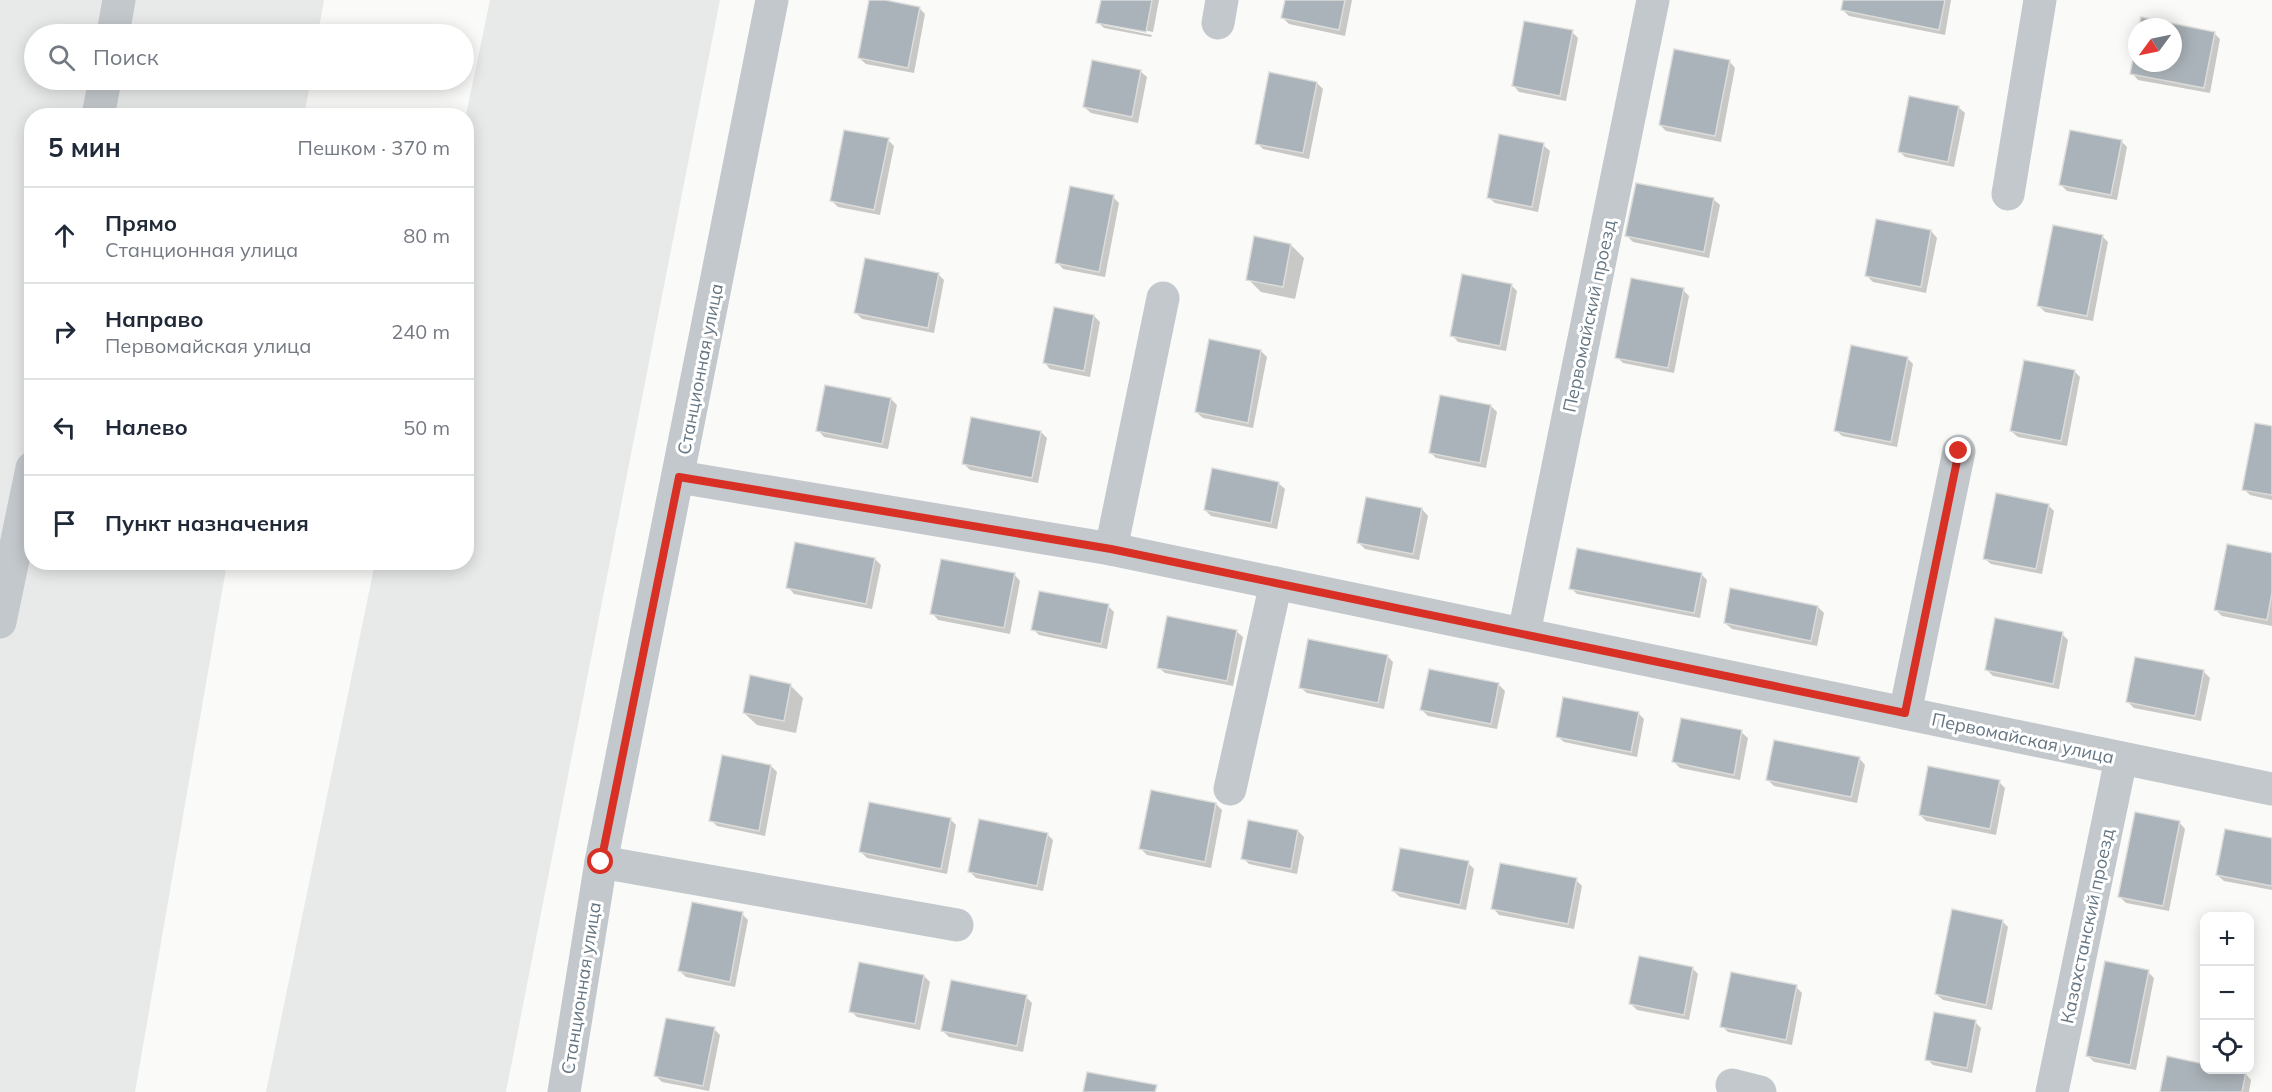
<!DOCTYPE html>
<html lang="ru">
<meta charset="utf-8">
<style>
:root{--surface:#fff;--page:#f2f2f3;--text:#1f2937;--muted:#747a83;--line:#e0e1e3}
body{margin:0;font-family:Mulish,sans-serif;background:var(--page);color:var(--text)}
.controls{position:absolute;right:18px;bottom:18px;display:grid;overflow:hidden;border-radius:12px;box-shadow:0 3px 15px #0003}
.controls button{width:54px;height:54px;display:grid;place-items:center;padding:0;border:0;border-bottom:2px solid var(--line);background:var(--surface);color:var(--text);font:30px sans-serif}
.compass{position:absolute;left:2128px;top:18px;width:54px;height:54px;border-radius:50%;background:var(--surface);box-shadow:0 3px 15px #0003;rotate:237deg}
.stop{position:absolute;width:18px;height:18px;margin:-14px;border:4px solid #d93025;border-radius:50%;background:#fff}
.stop.end{background:#d93025;border-color:#fff;box-shadow:0 2px 6px #0008}
.list{margin:0;padding:0;list-style:none}
h2{display:flex;justify-content:space-between;align-items:center;height:78px;margin:0;padding:0 24px;font-size:26px}
h2 small{font-size:20px;font-weight:400;color:var(--muted)}
.list li{display:grid;grid-template-columns:39px 1fr auto;gap:18px;align-items:center;box-sizing:border-box;height:96px;padding:0 24px;border-top:2px solid var(--line)}
.list b{display:block;font-size:22px;white-space:nowrap}
.list p{margin:0;font-size:20px;white-space:nowrap;color:var(--muted)}
.list em{font-size:20px;font-style:normal;color:var(--muted)}
.icon{flex:none;width:33px;height:33px;fill:none;stroke:currentColor;stroke-width:2;stroke-linecap:round;stroke-linejoin:round}
.map{position:relative;flex:none;width:2272px;height:1092px;overflow:hidden}
.search{position:absolute;background:var(--surface);box-shadow:0 3px 15px #0003;left:24px;top:24px;width:450px;height:66px;display:flex;align-items:center;gap:15px;box-sizing:border-box;padding:0 21px;border-radius:33px;color:var(--muted);font-size:22px}
.panel{position:absolute;background:var(--surface);box-shadow:0 3px 15px #0003;left:24px;top:108px;width:450px;height:462px;border-radius:24px}
.map>svg:first-child{display:block}
.built{fill:#e8e9e9}
.shadow{fill:#0003}
.building{fill:#aab3b9;stroke:#dcdcda;stroke-width:1.5}
.lines{fill:none;stroke-linecap:round;stroke-linejoin:round}
.minor{stroke:#c3c8cc;stroke-width:33}
.route{stroke:#d93025;stroke-width:8}
.labels{text-anchor:middle;dominant-baseline:central;stroke-width:6;stroke-linejoin:round;paint-order:stroke}
.street-label{font-size:18px;fill:#657683;stroke:#fff}
</style>
<div class="map">
<svg width="2272" height="1092" viewBox="0 0 2272 1092">
<rect width="100%" height="100%" fill="#fafaf8"/>
<g class="built">
<path d="M0 0H324L318 34H34V80H311L304 115 32 116V562L227 563 135 1092H0Z"/>
<path d="M490 0H720L506 1092H266L375 563 466 562V115Z"/>
</g>
<g class="shadow">
<path d="M870 0 919 8 925 14 914 73 866 64 859 58Z"/>
<path d="M1102 0H1159L1153 32 1103 22V25L1152 35 1151 37 1104 28 1098 22Z"/>
<path d="M1286 0H1352L1345 36 1289 24 1283 18Z"/>
<path d="M1845 0H1951L1945 35 1849 16 1843 10Z"/>
<path d="M2142 19 2214 33 2220 39 2210 93 2138 80 2132 73 2137 46V63H2173V27H2141Z"/>
<path d="M1572 32 1578 38 1566 101 1519 92 1513 85Z"/>
<path d="M1729 61 1735 68 1721 142 1666 131 1660 125Z"/>
<path d="M1140 71 1147 77 1138 123 1091 113 1084 107Z"/>
<path d="M1317 83 1323 89 1309 159 1263 149 1257 143Z"/>
<path d="M1958 107 1965 113 1954 167 1905 157 1899 151Z"/>
<path d="M888 140 894 146 880 215 838 207 832 201Z"/>
<path d="M2121 141 2127 147 2117 200 2067 191 2061 185Z"/>
<path d="M1543 145 1550 151 1538 212 1495 203 1488 197Z"/>
<path d="M1113 197 1119 203 1105 277 1063 269 1057 262Z"/>
<path d="M1713 199 1720 205 1709 258 1633 242 1627 236Z"/>
<path d="M1931 231 1937 238 1926 293 1873 282 1867 276Z"/>
<path d="M2102 236 2108 242 2093 321 2045 312 2039 306Z"/>
<path d="M1291 245 1304 258 1295 299 1261 292 1248 279Z"/>
<path d="M938 274 944 280 934 333 862 319 856 313Z"/>
<path d="M1511 285 1517 291 1506 351 1458 342 1452 335Z"/>
<path d="M1683 290 1689 296 1674 373 1623 363 1617 357Z"/>
<path d="M1094 316 1100 322 1090 377 1050 369 1044 362Z"/>
<path d="M1261 351 1267 357 1253 428 1203 418 1196 412Z"/>
<path d="M1907 358 1913 364 1897 447 1842 436 1836 430Z"/>
<path d="M2074 371 2080 377 2067 446 2018 437 2011 431Z"/>
<path d="M891 399 897 405 888 449 824 437 818 430Z"/>
<path d="M1491 406 1497 412 1486 468 1436 458 1430 452Z"/>
<path d="M2272 428V500L2250 495 2244 489Z"/>
<path d="M1041 432 1047 438 1038 483 970 470 964 464Z"/>
<path d="M1278 483 1285 489 1277 529 1211 516 1205 510Z"/>
<path d="M2048 505 2054 511 2042 574 1991 564 1984 558Z"/>
<path d="M1422 509 1428 516 1419 560 1365 549 1359 543Z"/>
<path d="M2272 555V626L2222 616 2216 610Z"/>
<path d="M875 559 881 565 872 609 794 594 788 587Z"/>
<path d="M1014 574 1020 581 1010 634 938 620 932 613Z"/>
<path d="M1701 574 1707 580 1700 618 1577 594 1571 588Z"/>
<path d="M1108 606 1114 612 1107 649 1039 635 1033 629Z"/>
<path d="M1818 607 1824 613 1817 646 1732 629 1725 623Z"/>
<path d="M1236 631 1243 637 1233 686 1165 673 1158 667Z"/>
<path d="M2062 634 2068 640 2059 689 1993 676 1987 670Z"/>
<path d="M1387 656 1393 662 1384 709 1307 693 1300 687Z"/>
<path d="M2204 672 2210 678 2201 721 2134 708 2128 702Z"/>
<path d="M1498 684 1505 691 1497 729 1428 716 1422 710Z"/>
<path d="M790 685 803 698 796 733 757 725 744 713Z"/>
<path d="M1638 713 1644 719 1637 757 1564 742 1557 736Z"/>
<path d="M1741 732 1748 738 1740 780 1680 768 1674 762Z"/>
<path d="M1859 758 1865 765 1857 803 1774 786 1768 780Z"/>
<path d="M771 766 777 772 765 836 717 826 711 820Z"/>
<path d="M1999 782 2005 788 1996 835 1926 821 1920 815Z"/>
<path d="M1216 804 1222 810 1211 868 1147 855 1141 849Z"/>
<path d="M950 819 956 825 947 874 867 858 861 852Z"/>
<path d="M2179 822 2185 829 2169 911 2126 903 2120 897Z"/>
<path d="M1298 831 1304 837 1297 874 1249 864 1243 858Z"/>
<path d="M1047 834 1053 840 1043 891 976 878 970 872Z"/>
<path d="M2272 839V890L2224 881 2217 875Z"/>
<path d="M1468 863 1474 869 1466 910 1400 897 1393 891Z"/>
<path d="M1576 880 1582 886 1574 929 1499 915 1493 908Z"/>
<path d="M742 914 748 920 735 987 686 977 680 971Z"/>
<path d="M2002 921 2008 927 1992 1010 1943 1000 1936 994Z"/>
<path d="M1692 968 1698 974 1689 1020 1637 1010 1631 1004Z"/>
<path d="M2148 972 2154 978 2136 1070 2094 1062 2088 1056Z"/>
<path d="M924 976 930 982 920 1030 857 1017 851 1011Z"/>
<path d="M1796 987 1802 993 1792 1045 1728 1032 1722 1026Z"/>
<path d="M1026 997 1032 1003 1023 1052 949 1037 942 1030Z"/>
<path d="M1975 1022 1981 1028 1972 1073 1933 1065 1927 1059Z"/>
<path d="M714 1029 720 1035 709 1091 662 1082 656 1076Z"/>
<path d="M2168 1058 2204 1065V1070H2226L2245 1073 2251 1080 2249 1092H2161Z"/>
</g>
<g class="building">
<path d="M869 0H885L920 7 908 68 858 58Z"/>
<path d="M1101 0H1152L1146 32 1096 23Z"/>
<path d="M1285 0H1345L1339 30 1281 18Z"/>
<path d="M1843 0H1945L1939 30 1841 10Z"/>
<path d="M2141 17 2215 32 2204 88 2130 74 2137 39V63H2173V27H2139Z"/>
<path d="M1524 21 1573 30 1560 96 1512 86Z"/>
<path d="M1674 49 1730 60 1715 136 1659 125Z"/>
<path d="M1092 60 1141 70 1132 117 1083 107Z"/>
<path d="M1269 72 1317 82 1303 153 1255 144Z"/>
<path d="M1909 96 1959 106 1948 162 1898 152Z"/>
<path d="M844 130 889 138 874 210 830 201Z"/>
<path d="M2070 130 2122 140 2111 195 2059 185Z"/>
<path d="M1499 134 1544 143 1532 207 1487 198Z"/>
<path d="M1636 183 1714 198 1704 252 1625 236Z"/>
<path d="M1070 186 1114 195 1099 272 1055 263Z"/>
<path d="M1876 219 1931 230 1921 287 1865 276Z"/>
<path d="M2053 225 2103 235 2087 316 2037 306Z"/>
<path d="M1254 236 1291 244 1283 287 1246 280Z"/>
<path d="M865 258 939 273 928 328 854 313Z"/>
<path d="M1462 274 1512 284 1500 346 1450 336Z"/>
<path d="M1631 278 1684 288 1668 368 1615 358Z"/>
<path d="M1054 307 1094 315 1084 371 1043 363Z"/>
<path d="M1209 339 1261 350 1248 423 1195 412Z"/>
<path d="M1851 345 1908 357 1891 442 1834 431Z"/>
<path d="M2024 360 2075 370 2061 441 2010 431Z"/>
<path d="M825 385 891 398 882 444 816 431Z"/>
<path d="M1440 395 1491 405 1480 463 1429 453Z"/>
<path d="M971 417 1041 431 1032 478 962 464Z"/>
<path d="M2255 423 2272 426V495L2242 490Z"/>
<path d="M1212 468 1279 482 1271 523 1204 510Z"/>
<path d="M1996 493 2049 504 2036 569 1983 559Z"/>
<path d="M1366 497 1422 508 1413 554 1357 543Z"/>
<path d="M795 542 875 558 866 604 786 588Z"/>
<path d="M2227 544 2272 553V593L2267 620 2214 610Z"/>
<path d="M1577 548 1702 573 1694 613 1569 589Z"/>
<path d="M941 559 1015 573 1004 628 930 614Z"/>
<path d="M1730 588 1818 606 1811 641 1724 623Z"/>
<path d="M1039 591 1109 604 1101 644 1031 630Z"/>
<path d="M1167 616 1237 630 1227 681 1157 668Z"/>
<path d="M1995 618 2063 632 2053 684 1985 670Z"/>
<path d="M1308 639 1388 655 1378 703 1299 688Z"/>
<path d="M2135 657 2204 670 2195 716 2126 702Z"/>
<path d="M1429 669 1499 683 1491 724 1420 710Z"/>
<path d="M750 675 791 684 784 721 743 713Z"/>
<path d="M1563 697 1639 712 1631 752 1556 737Z"/>
<path d="M1681 718 1742 730 1734 775 1672 762Z"/>
<path d="M1774 740 1860 757 1851 797 1766 780Z"/>
<path d="M722 755 771 765 759 831 709 821Z"/>
<path d="M1928 766 2000 780 1990 829 1919 815Z"/>
<path d="M1151 790 1216 803 1205 862 1139 849Z"/>
<path d="M869 802 951 818 941 869 859 852Z"/>
<path d="M2135 812 2180 821 2163 906 2118 897Z"/>
<path d="M979 819 1048 833 1037 886 968 872Z"/>
<path d="M1248 820 1298 830 1291 869 1241 859Z"/>
<path d="M2225 829 2272 838V886L2216 875Z"/>
<path d="M1400 848 1469 861 1460 905 1392 891Z"/>
<path d="M1500 863 1577 878 1568 924 1491 909Z"/>
<path d="M692 902 743 912 730 982 678 971Z"/>
<path d="M1952 909 2003 920 1986 1005 1935 994Z"/>
<path d="M1639 956 1693 967 1684 1015 1629 1004Z"/>
<path d="M2105 961 2149 970 2130 1065 2086 1056Z"/>
<path d="M859 962 924 975 915 1024 849 1012Z"/>
<path d="M1731 972 1797 985 1786 1040 1720 1027Z"/>
<path d="M951 980 1027 995 1017 1046 941 1031Z"/>
<path d="M1934 1012 1976 1020 1967 1068 1925 1060Z"/>
<path d="M666 1018 715 1027 703 1086 654 1076Z"/>
<path d="M2167 1056 2204 1064V1070H2234L2246 1072 2242 1092H2160Z"/>
<path d="M1087 1072 1157 1085 1155 1092H1083Z"/>
</g>
<g class="lines">
<g class="minor">
<path d="M1218 23 1222 0"/>
<path d="M113 34 119 0"/>
<path d="M98 116 105 80"/>
<path d="M2008 194 2040 0"/>
<path d="M679 477 1111 549 2272 789"/>
<path d="M1111 549 1163 298"/>
<path d="M0 622 32 468"/>
<path d="M1524 633 1653 0"/>
<path d="M1905 713 1959 451"/>
<path d="M1230 789 1276 583"/>
<path d="M601 862 957 925"/>
<path d="M1732 1085 1760 1092"/>
<path d="M564 1092 601 862 772 0"/>
<path d="M2052 1092 2121 759"/>
</g>
</g>
<g class="lines">
<path class="route" d="M601 862 679 477 1111 549 1905 713 1959 451"/>
</g>
<g class="labels">
<g class="street-label">
<text transform="translate(1589 316) rotate(-78)">Первомайский проезд</text>
<text transform="translate(700 369) rotate(-79)">Станционная улица</text>
<text transform="translate(2023 738) rotate(12)">Первомайская улица</text>
<text transform="translate(2087 926) rotate(-78)">Казахстанский проезд</text>
<text transform="translate(581 988) rotate(-81)">Станционная улица</text>
</g>
</g>
</svg>
<div class="controls">
<button>+</button>
<button>−</button>
<button><svg class="icon" aria-label="locate" viewBox="0 0 24 24"><circle cx="12" cy="12" r="6"/><path d="M12 2v4M12 18v4M2 12h4M18 12h4"/></svg></button>
</div>
<svg class="compass" viewBox="-18 -18 36 36"><path d="M0-13l5 13h-10z" fill="#e53935"/><path d="M0 13l5-13h-10z" fill="#747a83"/></svg>
<div class="stop" style="left:601px;top:862px"></div>
<div class="stop end" style="left:1959px;top:451px"></div>
<div class="search"><svg class="icon" aria-label="search" viewBox="0 0 24 24"><circle cx="10" cy="10" r="6"/><path d="M15 15l6 6"/></svg>Поиск</div>
<section class="panel">
<h2>5 мин<small>Пешком · 370 m</small></h2>
<ul class="list">
<li><svg class="icon" aria-label="ahead" viewBox="0 0 24 24"><path d="M12 20V5M6 11l6-6 6 6"/></svg><div><b>Прямо</b><p>Станционная улица</p></div><em>80 m</em></li>
<li><svg class="icon" aria-label="right" viewBox="0 0 24 24"><path d="M7 20v-9h11M14 6l5 5-5 5"/></svg><div><b>Направо</b><p>Первомайская улица</p></div><em>240 m</em></li>
<li><svg class="icon" aria-label="left" viewBox="0 0 24 24"><path d="M17 20v-9H6M10 6l-5 5 5 5"/></svg><div><b>Налево</b></div><em>50 m</em></li>
<li><svg class="icon" aria-label="arrive" viewBox="0 0 24 24"><path d="M6 21V4h12l-3 4 3 4H6"/></svg><div><b>Пункт назначения</b></div></li>
</ul>
</section>
</div>
